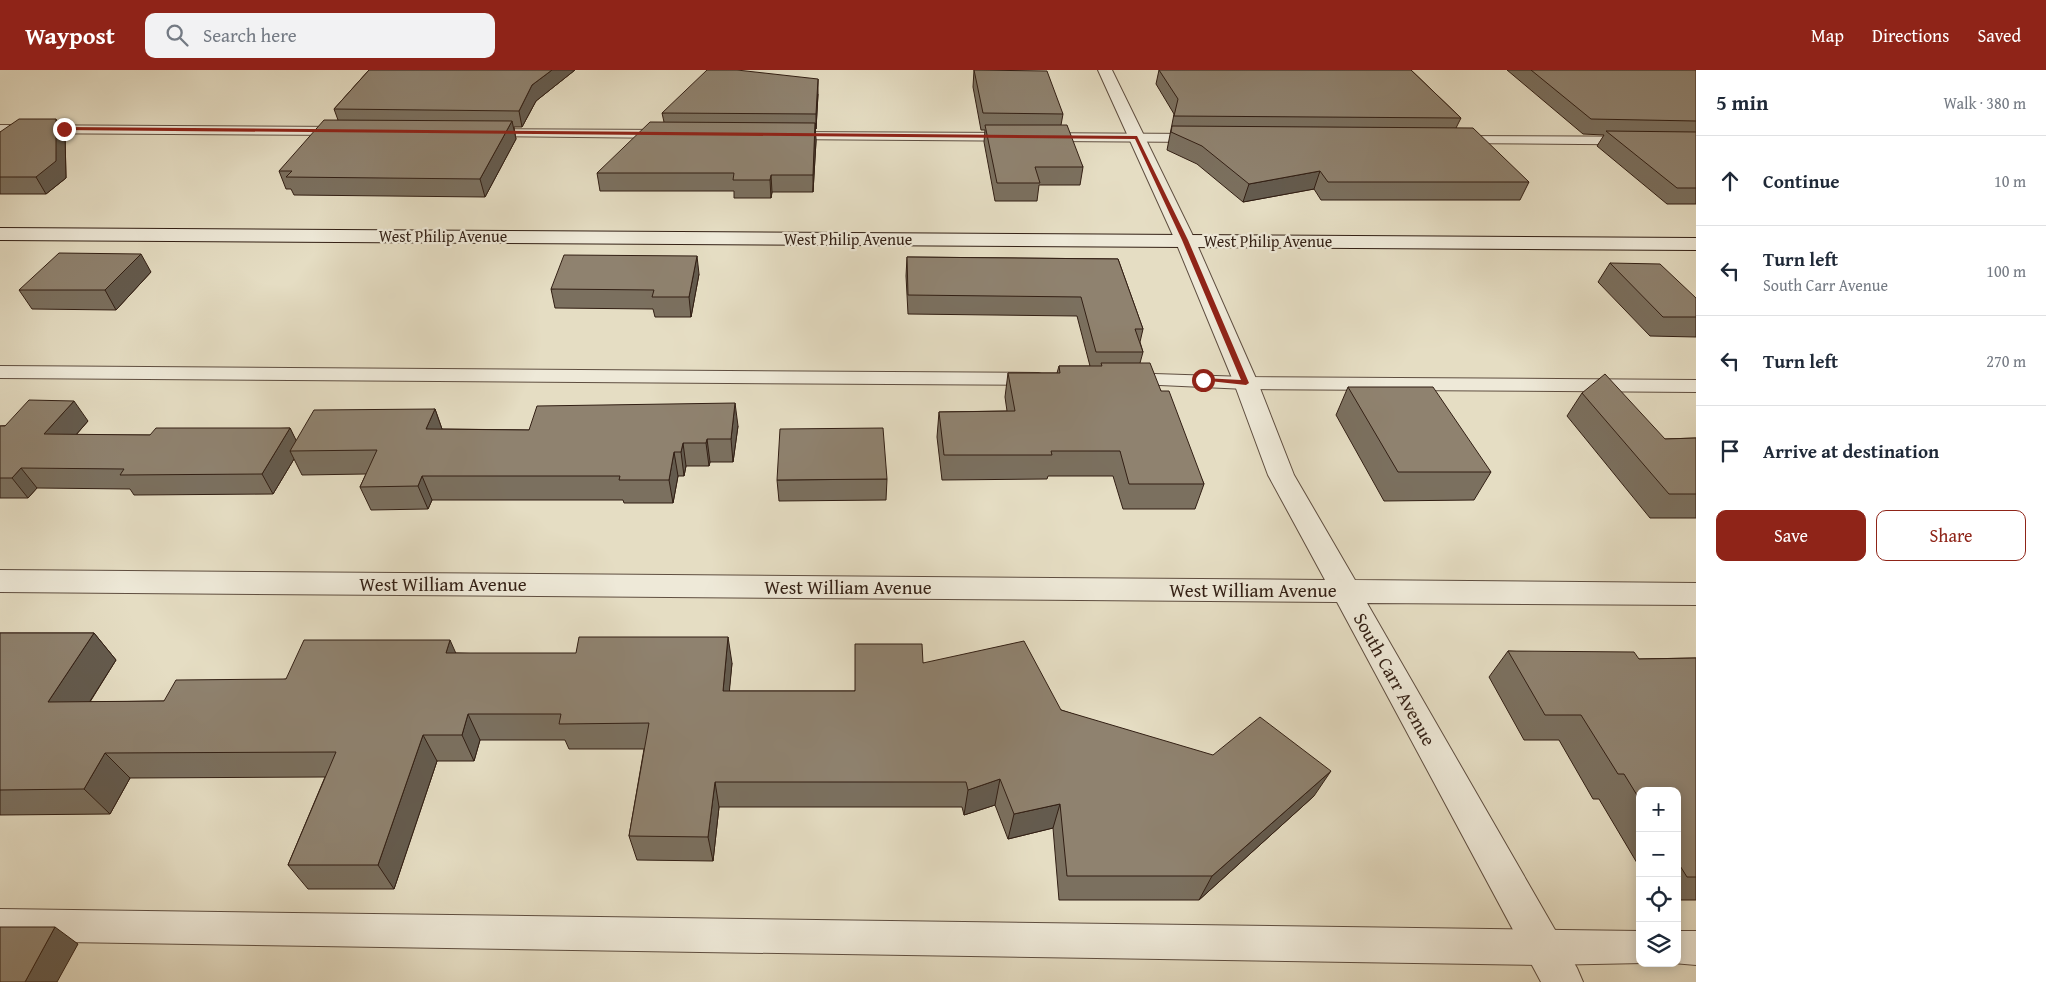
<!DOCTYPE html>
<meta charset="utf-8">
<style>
:root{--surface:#fff;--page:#f2f2f3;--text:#1f2937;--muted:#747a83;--line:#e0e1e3;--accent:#8f2418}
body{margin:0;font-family:"Gentium Book Plus",serif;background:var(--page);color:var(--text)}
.controls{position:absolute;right:15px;bottom:15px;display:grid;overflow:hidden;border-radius:10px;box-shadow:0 2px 12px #0003}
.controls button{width:45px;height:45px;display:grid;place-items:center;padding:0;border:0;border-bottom:1px solid var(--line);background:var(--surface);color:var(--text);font:25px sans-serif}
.stop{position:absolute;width:15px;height:15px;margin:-11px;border:4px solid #8f2418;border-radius:50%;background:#fff}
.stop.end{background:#8f2418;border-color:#fff;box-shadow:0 1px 5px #0008}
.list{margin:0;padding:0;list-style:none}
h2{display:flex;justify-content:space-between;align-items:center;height:65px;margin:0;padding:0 20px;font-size:21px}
h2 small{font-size:16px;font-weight:400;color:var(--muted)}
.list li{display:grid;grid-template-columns:32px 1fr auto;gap:15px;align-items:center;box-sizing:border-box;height:90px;padding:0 20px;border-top:1px solid var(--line)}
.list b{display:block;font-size:19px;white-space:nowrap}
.list p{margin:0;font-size:16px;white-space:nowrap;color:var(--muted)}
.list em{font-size:16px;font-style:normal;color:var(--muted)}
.actions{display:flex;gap:10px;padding:15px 20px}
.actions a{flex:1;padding:11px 0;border:1px solid var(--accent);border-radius:10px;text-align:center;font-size:18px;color:var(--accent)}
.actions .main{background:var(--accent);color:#fff}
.icon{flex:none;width:28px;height:28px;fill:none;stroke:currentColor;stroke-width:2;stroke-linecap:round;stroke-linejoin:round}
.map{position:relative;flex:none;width:1696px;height:912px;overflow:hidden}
header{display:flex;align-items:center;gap:30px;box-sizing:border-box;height:70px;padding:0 25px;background:var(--accent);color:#fff}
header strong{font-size:24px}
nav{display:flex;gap:28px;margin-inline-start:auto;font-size:18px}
.search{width:350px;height:45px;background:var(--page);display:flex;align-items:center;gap:12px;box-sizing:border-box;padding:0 18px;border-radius:10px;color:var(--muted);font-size:19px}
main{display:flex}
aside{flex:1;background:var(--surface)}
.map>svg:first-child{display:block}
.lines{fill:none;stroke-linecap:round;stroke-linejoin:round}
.service-casing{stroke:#5f4e40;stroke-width:2}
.minor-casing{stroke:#5f4e40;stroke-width:2}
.secondary-casing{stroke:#321f14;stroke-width:2}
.service{fill:#eee9d8;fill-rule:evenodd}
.minor{fill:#eee9d8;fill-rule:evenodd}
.secondary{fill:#eee9d8;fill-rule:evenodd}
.wall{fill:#7b705f;stroke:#321f14}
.shaded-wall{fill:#645b4e;stroke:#321f14}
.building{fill:#8f826f;stroke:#321f14}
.route{fill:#8f2418}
.labels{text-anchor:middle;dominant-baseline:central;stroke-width:4.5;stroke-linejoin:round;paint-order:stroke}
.far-street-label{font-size:16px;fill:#321f14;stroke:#eee9d8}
.street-label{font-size:19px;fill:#321f14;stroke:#eee9d8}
</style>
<header>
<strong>Waypost</strong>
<div class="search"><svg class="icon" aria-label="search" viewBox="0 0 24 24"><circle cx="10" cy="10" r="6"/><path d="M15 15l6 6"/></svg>Search here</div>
<nav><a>Map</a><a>Directions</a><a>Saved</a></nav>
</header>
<main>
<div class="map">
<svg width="1696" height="912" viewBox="0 0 1696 912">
<rect width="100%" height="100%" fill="#e5ddc3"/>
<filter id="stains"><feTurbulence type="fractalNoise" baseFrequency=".004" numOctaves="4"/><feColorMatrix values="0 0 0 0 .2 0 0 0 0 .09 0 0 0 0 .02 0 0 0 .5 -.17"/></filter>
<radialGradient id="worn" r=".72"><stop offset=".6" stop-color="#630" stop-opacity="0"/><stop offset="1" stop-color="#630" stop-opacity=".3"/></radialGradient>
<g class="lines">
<g class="service-casing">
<g id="service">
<path d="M0 55 346 57 353 61 346 65 0 63Z"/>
<path d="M484 59 671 60 678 64 671 68 479 66 477 63Z"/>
<path d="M784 62 1201 64 1208 68 1201 72 779 69 777 66 779 63Z"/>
<path d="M1454 66 1696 67V75L1449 73 1447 70Z"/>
<path d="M0 296 1038 303 1045 305 1048 309 1045 313 1038 315 0 308Z"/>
<path d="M1124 303 1246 307 1696 310V322L1246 319 1117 313 1114 309 1117 305Z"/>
<path d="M0 839 1640 861V893H1644L1544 895 0 871Z"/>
<path d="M1677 861H1696V895L1673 893H1677Z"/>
</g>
</g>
<g class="minor-casing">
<path id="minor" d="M1098 0H1112L1195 170 1258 313 1294 405 1355 510 1696 513V535L1367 533 1577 898 1583 912H1541L1337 532 0 522V500L1325 510 1268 405 1234 313 1175 170Z"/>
</g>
<g class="secondary-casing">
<path id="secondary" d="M0 158 1696 168V180L0 170Z"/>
</g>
<use href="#service" class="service"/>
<use href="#minor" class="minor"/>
<use href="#secondary" class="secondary"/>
</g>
<g class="wall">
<path d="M369 0H575L536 31 522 57H514L516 69 485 127 294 125 291 119H286L279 101 338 50 334 39Z"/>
<path d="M974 0 1063 44 1061 55 1083 97 1080 115H1039L1037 131H995L984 72 985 60H981L973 17Z"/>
<path d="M1159 0H1411L1461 48 1456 58 1529 112 1520 130H1321L1314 119 1243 132 1197 94 1167 80 1174 44 1156 14Z"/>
<path d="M1507 0H1696V134H1667L1597 76 1604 65 1583 64Z"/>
<path d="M818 24 816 59H815L816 71 813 122H772L771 128H734V121H600L597 103 664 52 662 43Z"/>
<path d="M0 62 65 65 66 108 46 124H0Z"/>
<path d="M907 187 1118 189 1143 259 1140 272 1143 282 1140 293 1161 321 1204 414 1195 439H1123L1113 406H1048L1047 409 942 410 937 367 939 342 1007 341 1005 327 1008 303H1057L1059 296H1090L1077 246 908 244 906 206Z"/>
<path d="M1610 193 1696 228V267L1650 266 1598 212Z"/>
<path d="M151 202 116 240 32 239 19 220Z"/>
<path d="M699 204 691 247H655L653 239 555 238 551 219Z"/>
<path d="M1348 317 1491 402 1474 430 1384 431 1336 345Z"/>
<path d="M1582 323 1665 369 1696 368V448H1650L1567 346Z"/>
<path d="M435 339 442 359 529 360 738 356 733 392H710L709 396H686L684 406H678L673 433H624L623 430H432L428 439 371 440 360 417 366 404 302 405 294 389 273 424 134 425 130 419 37 418 28 428H0V356L88 351 76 365H150L290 358 296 371Z"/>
<path d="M887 409 886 430 779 431 777 410Z"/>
<path d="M0 563H94L116 590 90 632 164 631 286 609 456 583 732 593 729 621H854L923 593 1314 726 1199 830H1059L1053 758 1008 769 995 735 964 745 962 737H719L713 791 637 790 629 766 644 679H569L565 670H480L474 691H437L394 819H308L288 795 325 707 130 708 110 744 0 745Z"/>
<path d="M1508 581 1639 589 1696 588V830H1677V721H1640V798L1599 729H1593L1559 670H1524L1489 607Z"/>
</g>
<g class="shaded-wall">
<path d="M552 0H575L536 31 522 57 519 41 532 15Z"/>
<path d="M818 9V24L816 59V44Z"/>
<path d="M56 49 65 65 66 108 46 124 36 107Z"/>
<path d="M512 51 516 69 485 127 480 109Z"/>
<path d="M815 53 816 71 813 122V105Z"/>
<path d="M1320 101 1314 119 1243 132 1249 114Z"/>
<path d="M771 105 772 122 771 128 770 110Z"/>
<path d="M141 184 151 202 116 240 105 220Z"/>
<path d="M697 186 699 204 691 247 689 227Z"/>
<path d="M74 331 88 351 59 384 44 364Z"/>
<path d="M735 333 738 356 733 392 731 369Z"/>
<path d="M435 339 443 362 426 359Z"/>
<path d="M290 358 300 378 290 381 294 389 273 424 262 404Z"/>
<path d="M707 369 710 392 709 396 706 373Z"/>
<path d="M683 373 686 396 684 406 681 382Z"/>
<path d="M674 382 678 406 673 433 669 410Z"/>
<path d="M21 398 37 418 28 428 12 408Z"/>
<path d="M422 406 432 430 428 439 418 416Z"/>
<path d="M94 563 116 590 73 658 48 632Z"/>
<path d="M728 567 732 593 727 647 723 621Z"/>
<path d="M450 570 462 597 446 583Z"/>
<path d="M468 644 480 670 474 691 462 665Z"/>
<path d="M423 665 437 691 394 819 378 795Z"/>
<path d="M105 683 130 708 110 744 84 719Z"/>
<path d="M1331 701 1314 726 1199 830 1212 806Z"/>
<path d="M1000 709 995 735 964 745 968 720Z"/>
<path d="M715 712 719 737 713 791 708 767Z"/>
<path d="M1060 734 1053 758 1008 769 1014 744Z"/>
<path d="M55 857 78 874 57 912H25Z"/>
</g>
<g class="building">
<path d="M369 0H552L532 15 519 41 334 39Z"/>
<path d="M707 0H737L818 9 816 44 662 43Z"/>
<path d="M974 0 1047 1 1063 44 983 43Z"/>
<path d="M1159 0H1411L1461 48 1174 46 1178 29Z"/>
<path d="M1531 0H1696V51L1591 49Z"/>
<path d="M19 49H56V91L36 107H0V62Z"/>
<path d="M324 50 512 51 480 109 286 107 292 101H279Z"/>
<path d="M650 52 815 53 813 105H771L770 110H733L734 103H597Z"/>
<path d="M985 55H1067L1083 97H1035L1040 113H997Z"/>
<path d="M1172 56 1473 58 1529 112H1328L1320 101 1249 114 1202 76 1171 62Z"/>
<path d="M1606 61 1696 62V118H1677Z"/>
<path d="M59 183 141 184 105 220H19Z"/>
<path d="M564 185 697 186 689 227H652L654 220 551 219Z"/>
<path d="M907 187 1118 189 1143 259H1135L1143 282H1096L1081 227 908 225Z"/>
<path d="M1610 193 1660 194 1696 228V247H1663Z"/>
<path d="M1101 293H1150L1161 321H1169L1204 414H1129L1120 381H1051L1052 385H944L939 342 1015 341 1008 303H1060L1059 296H1102Z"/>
<path d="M1605 304 1665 369 1696 368V424H1669L1582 323Z"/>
<path d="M1348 317H1433L1491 402H1398Z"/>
<path d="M29 330 74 331 44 364 150 365 156 358H290L262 404 120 405 124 399 21 398 12 408H0V356H5Z"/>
<path d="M735 333 731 369H707L706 373H683L681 382H674L669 410H619L620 406H422L418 416 360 417 377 380 290 381 314 340 435 339 426 359 529 360 537 336Z"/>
<path d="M883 358 887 409 777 410 780 359Z"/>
<path d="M0 563H94L48 632 164 631 176 610 286 609 304 570H450L446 583H576L579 567H728L723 621H855V574H922L923 593 1024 571 1061 640 1213 685 1260 647 1331 701 1212 806H1067L1060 734 1014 744 1000 709 968 720 966 712H715L708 767 629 766 649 653 559 654 561 644H468L462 665H423L378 795H288L336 682 105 683 84 719 0 720Z"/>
<path d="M1508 581 1634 582 1639 589 1696 588V807H1687L1677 791V721H1640V730L1624 704H1618L1581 645H1545Z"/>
<path d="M0 857H55L25 912H0Z"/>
</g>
<path class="route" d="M64 57 1137 66 1188 170 1249 313 1246 315 1200 310 1203 308 1241 310 1182 170 1135 69 62 60Z"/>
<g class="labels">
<g class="far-street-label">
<text x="443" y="166">West Philip Avenue</text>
<text x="848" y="169">West Philip Avenue</text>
<text x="1268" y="171">West Philip Avenue</text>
</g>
<g class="street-label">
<text x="443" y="514">West William Avenue</text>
<text x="848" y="517">West William Avenue</text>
<text x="1253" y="520">West William Avenue</text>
<text transform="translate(1395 609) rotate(61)">South Carr Avenue</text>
</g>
</g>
<rect width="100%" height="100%" filter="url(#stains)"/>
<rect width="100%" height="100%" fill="url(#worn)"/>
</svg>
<div class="controls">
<button>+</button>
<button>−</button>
<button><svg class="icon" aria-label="locate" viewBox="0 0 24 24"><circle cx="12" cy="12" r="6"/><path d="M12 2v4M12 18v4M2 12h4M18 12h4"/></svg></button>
<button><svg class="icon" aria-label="layers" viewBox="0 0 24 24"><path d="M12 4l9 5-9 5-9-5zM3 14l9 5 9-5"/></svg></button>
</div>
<div class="stop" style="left:1203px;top:310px"></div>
<div class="stop end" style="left:64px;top:59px"></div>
</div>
<aside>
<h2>5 min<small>Walk · 380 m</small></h2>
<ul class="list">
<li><svg class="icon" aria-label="ahead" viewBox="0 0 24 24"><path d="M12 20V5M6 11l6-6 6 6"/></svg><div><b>Continue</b></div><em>10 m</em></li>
<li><svg class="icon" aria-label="left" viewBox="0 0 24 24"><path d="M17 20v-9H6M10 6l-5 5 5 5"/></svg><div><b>Turn left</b><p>South Carr Avenue</p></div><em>100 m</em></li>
<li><svg class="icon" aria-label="left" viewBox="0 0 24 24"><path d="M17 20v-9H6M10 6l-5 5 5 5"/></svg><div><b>Turn left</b></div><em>270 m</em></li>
<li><svg class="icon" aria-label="arrive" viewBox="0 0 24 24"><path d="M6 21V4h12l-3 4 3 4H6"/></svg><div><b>Arrive at destination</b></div></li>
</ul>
<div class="actions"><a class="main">Save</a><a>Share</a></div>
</aside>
</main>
